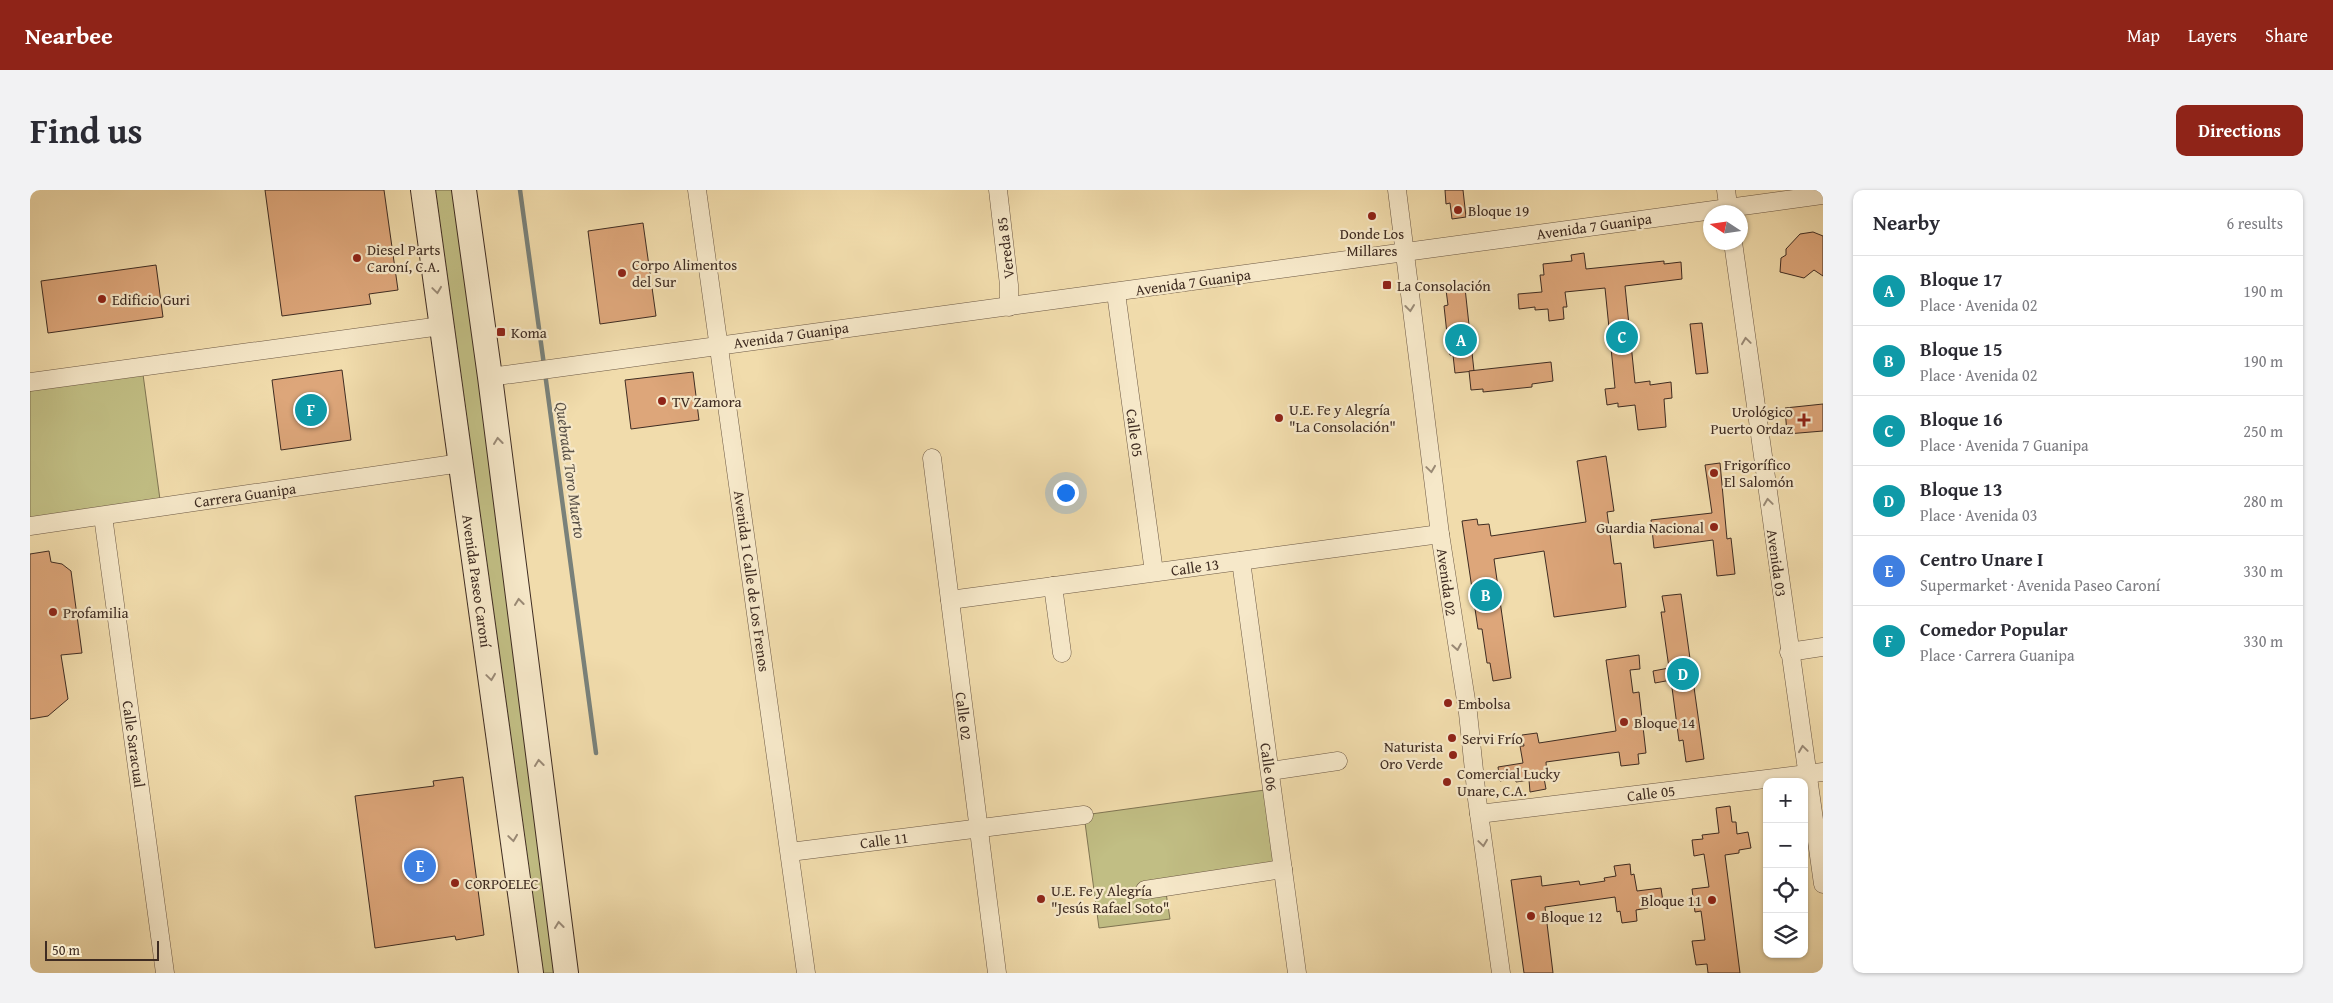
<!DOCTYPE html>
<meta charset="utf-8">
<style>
:root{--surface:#fff;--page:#f2f2f3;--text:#2b2b33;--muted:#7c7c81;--line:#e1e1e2;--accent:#8f2418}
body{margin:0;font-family:"Gentium Book Plus",serif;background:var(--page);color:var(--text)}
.controls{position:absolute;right:15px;bottom:15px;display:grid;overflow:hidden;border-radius:10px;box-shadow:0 1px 4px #0004}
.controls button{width:45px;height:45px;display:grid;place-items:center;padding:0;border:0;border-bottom:1px solid var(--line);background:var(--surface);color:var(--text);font:25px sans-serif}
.compass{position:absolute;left:1673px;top:15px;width:45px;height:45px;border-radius:50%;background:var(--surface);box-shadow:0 1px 4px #0004;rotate:282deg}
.scale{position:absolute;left:15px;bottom:12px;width:114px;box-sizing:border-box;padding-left:5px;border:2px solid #3f2c22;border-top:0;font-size:14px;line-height:18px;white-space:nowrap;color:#3f2c22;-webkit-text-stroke:4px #f6e8c9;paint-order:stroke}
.you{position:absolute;left:1035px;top:302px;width:18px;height:18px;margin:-12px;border:4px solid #fff;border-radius:50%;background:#1a73e8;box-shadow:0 0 0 8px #1a73e833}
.badge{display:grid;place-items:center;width:32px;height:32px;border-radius:50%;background:var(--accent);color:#fff;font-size:16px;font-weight:700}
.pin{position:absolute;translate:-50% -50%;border:2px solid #fff;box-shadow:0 1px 5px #0006}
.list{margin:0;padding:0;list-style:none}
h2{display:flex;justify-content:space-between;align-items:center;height:65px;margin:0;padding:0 20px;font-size:21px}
h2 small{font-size:16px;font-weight:400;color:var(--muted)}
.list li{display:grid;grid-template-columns:32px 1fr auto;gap:15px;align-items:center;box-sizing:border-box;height:70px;padding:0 20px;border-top:1px solid var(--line)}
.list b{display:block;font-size:19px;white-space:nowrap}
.list p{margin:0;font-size:16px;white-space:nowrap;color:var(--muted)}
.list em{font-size:16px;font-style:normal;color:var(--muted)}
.icon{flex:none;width:28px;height:28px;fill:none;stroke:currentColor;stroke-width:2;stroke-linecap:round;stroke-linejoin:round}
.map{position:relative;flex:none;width:1793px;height:783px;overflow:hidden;border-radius:10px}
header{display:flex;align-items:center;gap:30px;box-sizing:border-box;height:70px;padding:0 25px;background:var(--accent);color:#fff}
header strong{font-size:24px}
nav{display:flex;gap:28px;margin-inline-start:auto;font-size:18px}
.intro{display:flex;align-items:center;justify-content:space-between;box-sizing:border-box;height:120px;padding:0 30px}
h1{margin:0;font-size:35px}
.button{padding:12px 22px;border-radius:10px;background:var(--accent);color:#fff;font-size:18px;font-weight:700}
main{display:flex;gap:30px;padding:0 30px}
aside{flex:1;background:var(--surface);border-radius:10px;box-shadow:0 1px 4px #0004}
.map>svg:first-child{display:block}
.green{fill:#c1be84;stroke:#807553}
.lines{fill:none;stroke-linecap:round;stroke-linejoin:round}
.stream{stroke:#79817a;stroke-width:4.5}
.building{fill:#dda67a;stroke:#3f2c22}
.street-casing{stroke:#6c5844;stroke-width:19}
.secondary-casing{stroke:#3f2c22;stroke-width:26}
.street{stroke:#f6e8c9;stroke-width:18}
.secondary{stroke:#f6e8c9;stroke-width:24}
.oneway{stroke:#9a8a76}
.poi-dot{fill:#8f2418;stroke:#f6e8c9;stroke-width:2}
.labels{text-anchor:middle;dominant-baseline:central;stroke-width:4.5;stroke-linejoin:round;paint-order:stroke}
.poi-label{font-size:15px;fill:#3f2c22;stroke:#f6e8c9;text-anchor:start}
.street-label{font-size:15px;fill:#3f2c22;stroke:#f6e8c9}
.water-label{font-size:16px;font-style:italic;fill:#574f46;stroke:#f6e8c9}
</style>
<header>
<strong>Nearbee</strong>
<nav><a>Map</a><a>Layers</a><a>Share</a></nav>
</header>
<div class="intro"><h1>Find us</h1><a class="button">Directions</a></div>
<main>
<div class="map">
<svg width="1793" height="783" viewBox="0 0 1793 783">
<rect width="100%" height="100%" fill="#f1dcac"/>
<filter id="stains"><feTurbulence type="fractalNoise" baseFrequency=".004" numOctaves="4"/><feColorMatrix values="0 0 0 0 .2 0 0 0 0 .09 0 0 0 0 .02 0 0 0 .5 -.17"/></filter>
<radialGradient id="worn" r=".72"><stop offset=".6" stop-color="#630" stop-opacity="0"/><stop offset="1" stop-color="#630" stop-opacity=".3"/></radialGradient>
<g class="green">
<path d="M393 0H434L536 783H501Z"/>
<path d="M112 177 131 317 0 336V192Z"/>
<path d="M1242 599 1253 679 1135 696 1140 729 1069 738 1054 625Z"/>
</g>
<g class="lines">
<g class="stream">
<path d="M490 0 514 175"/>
<path d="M515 183 566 563"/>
</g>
</g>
<g class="building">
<path d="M235 0H354L368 100 339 104 341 114 252 126Z"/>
<path d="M1415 0H1433L1436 27 1422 29 1420 13 1416 14Z"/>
<path d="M613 33 626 126 570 134 558 41Z"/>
<path d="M1783 42 1793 46V86L1784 80 1774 88 1750 82 1751 68 1756 65V59L1770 44Z"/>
<path d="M1554 63 1556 79 1634 71V74L1651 72 1652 89 1595 96 1605 193 1620 191V195L1641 192 1642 208 1634 209 1636 237 1608 240 1605 215 1588 217V213L1577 215 1575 199 1585 198 1575 98 1535 102 1537 117H1533L1534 129 1519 131 1518 119 1505 120V117L1489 119 1488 104 1512 102 1510 85H1514L1513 74 1542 71 1541 65Z"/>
<path d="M126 75 133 127 18 143 11 91Z"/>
<path d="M1435 98 1444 181 1425 183 1423 165H1420L1417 144 1414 116 1418 115 1416 100Z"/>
<path d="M1672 133 1678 183 1666 184 1660 134Z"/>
<path d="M1521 172 1523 191 1502 194V197L1453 202V199L1441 200 1439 181Z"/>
<path d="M312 180 321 250 251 260 242 190Z"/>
<path d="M663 182 669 230 601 239 595 190Z"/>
<path d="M1793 214V241L1757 244 1755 218Z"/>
<path d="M1576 266 1584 321 1577 322 1584 374 1591 373 1596 417 1524 427 1514 361 1464 369 1481 488 1463 491 1460 473H1457L1452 439H1448L1432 331 1447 329 1448 335 1459 334 1461 346 1556 332 1547 271Z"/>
<path d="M1690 273 1697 349 1701 348 1705 384 1687 386 1683 350 1624 358 1621 330 1682 323 1675 275Z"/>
<path d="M19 361 21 372 32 374 41 381 52 463 31 465 38 509 18 526 0 529V364Z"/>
<path d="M1651 404 1674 569 1656 572 1653 550 1649 551 1641 490 1625 493 1623 481 1639 478 1631 422H1635L1632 406Z"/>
<path d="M1609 465 1610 479 1600 480 1603 503 1609 502 1616 563 1608 564 1609 574 1591 576 1589 562 1516 572 1517 587 1514 588 1516 599 1500 602 1499 590 1486 592V588L1470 591 1468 577 1493 573 1490 556H1494L1492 545 1507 543 1509 553 1586 541 1576 470Z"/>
<path d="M433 587 454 745 426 750 425 746 345 758 325 606 404 596 403 591Z"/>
<path d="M1700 616 1702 632H1706L1707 644 1718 642 1721 658 1709 660V663L1695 665 1710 783H1678L1677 774 1666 775 1662 751 1675 750 1671 721 1665 722 1662 699 1679 697 1674 664 1664 666 1662 650 1673 649 1672 645 1689 643 1686 618Z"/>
<path d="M1600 674 1601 685 1604 684 1607 701 1631 698 1633 712 1618 714V718L1606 720 1607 731 1592 733 1590 721 1587 722 1585 707 1515 717 1523 783H1494L1481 690 1511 686 1512 696 1549 691 1550 695 1575 691 1574 688 1586 686 1584 676Z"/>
</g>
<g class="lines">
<g class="street-casing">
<g id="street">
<path d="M667 0 776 783"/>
<path d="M968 0 979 95V117"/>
<path d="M1367 0 1410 344 1438 523 1447 609 1471 783"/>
<path d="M1696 0 1699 22"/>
<path d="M1703 52 1793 694"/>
<path d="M1086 103 1124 382"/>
<path d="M460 187 1793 5"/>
<path d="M0 192 411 136"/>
<path d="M902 268 967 783"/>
<path d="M73 326 135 783"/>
<path d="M0 336 431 273"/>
<path d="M1211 371 1267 783"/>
<path d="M1023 396 1032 463"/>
<path d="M920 410 1410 344"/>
<path d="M1759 462 1793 457"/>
<path d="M1240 581 1308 571"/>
<path d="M1449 624 1793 582"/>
<path d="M760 662 1054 625"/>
<path d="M1115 700 1253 679"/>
</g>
</g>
<g class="secondary-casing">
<g id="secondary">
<path d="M393 0 501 783"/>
<path d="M434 0 460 187 536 783"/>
</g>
</g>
<use href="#street" class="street"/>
<use href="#secondary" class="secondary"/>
</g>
<defs><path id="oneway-chevron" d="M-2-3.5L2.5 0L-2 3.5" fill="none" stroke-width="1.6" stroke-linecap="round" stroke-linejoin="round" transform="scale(1.25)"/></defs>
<g class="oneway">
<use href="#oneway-chevron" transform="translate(407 100) rotate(82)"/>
<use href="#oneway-chevron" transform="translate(1380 118) rotate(83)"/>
<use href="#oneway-chevron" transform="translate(1716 151) rotate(-98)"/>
<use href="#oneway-chevron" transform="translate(468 251) rotate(-97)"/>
<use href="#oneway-chevron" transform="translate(1401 279) rotate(82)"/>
<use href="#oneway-chevron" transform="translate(1738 312) rotate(-98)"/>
<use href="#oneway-chevron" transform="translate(489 412) rotate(-97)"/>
<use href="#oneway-chevron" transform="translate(1427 457) rotate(80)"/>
<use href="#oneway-chevron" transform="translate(461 487) rotate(82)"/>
<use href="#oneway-chevron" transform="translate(1773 559) rotate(-98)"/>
<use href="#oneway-chevron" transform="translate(509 573) rotate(-97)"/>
<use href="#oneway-chevron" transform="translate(483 648) rotate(82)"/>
<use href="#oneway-chevron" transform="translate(1453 653) rotate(82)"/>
<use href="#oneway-chevron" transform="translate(529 735) rotate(-97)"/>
</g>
<g class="poi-dot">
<circle cx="1428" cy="20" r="5"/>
<circle cx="1342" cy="26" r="5"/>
<circle cx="327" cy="68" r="5"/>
<circle cx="592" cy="83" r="5"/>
<rect x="1352" y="90" width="10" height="10" rx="2.5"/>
<circle cx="72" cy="109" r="5"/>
<rect x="466" y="137" width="10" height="10" rx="2.5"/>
<circle cx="632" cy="211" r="5"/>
<circle cx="1249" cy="228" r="5"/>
<path d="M1771.5 222.5h5v5h5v5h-5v5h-5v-5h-5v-5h5z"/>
<circle cx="1684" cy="283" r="5"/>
<circle cx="1684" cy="337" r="5"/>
<circle cx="23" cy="422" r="5"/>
<circle cx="1418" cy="513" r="5"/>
<circle cx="1594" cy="532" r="5"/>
<circle cx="1422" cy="548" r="5"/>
<circle cx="1423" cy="565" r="5"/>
<circle cx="1417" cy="592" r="5"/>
<circle cx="425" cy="693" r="5"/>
<circle cx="1011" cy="709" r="5"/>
<circle cx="1682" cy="710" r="5"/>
<circle cx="1501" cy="726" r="5"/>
</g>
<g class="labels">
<g class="poi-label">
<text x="1438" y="20">Bloque 19</text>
<text x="1342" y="43" text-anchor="middle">Donde Los<tspan x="1342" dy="17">Millares</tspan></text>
<text x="337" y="59">Diesel Parts<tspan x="337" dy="17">Caroní, C.A.</tspan></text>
<text x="602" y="74">Corpo Alimentos<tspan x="602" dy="17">del Sur</tspan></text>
<text x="1367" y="95">La Consolación</text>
<text x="82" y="109">Edificio Guri</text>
<text x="481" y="142">Koma</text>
<text x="642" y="211">TV Zamora</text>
<text x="1259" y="219">U.E. Fe y Alegría<tspan x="1259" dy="17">"La Consolación"</tspan></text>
<text x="1763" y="221" text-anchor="end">Urológico<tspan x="1763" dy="17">Puerto Ordaz</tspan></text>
<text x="1694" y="274">Frigorífico<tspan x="1694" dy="17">El Salomón</tspan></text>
<text x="1674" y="337" text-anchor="end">Guardia Nacional</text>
<text x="33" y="422">Profamilia</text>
<text x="1428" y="513">Embolsa</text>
<text x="1604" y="532">Bloque 14</text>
<text x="1432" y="548">Servi Frío</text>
<text x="1413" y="556" text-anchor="end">Naturista<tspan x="1413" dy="17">Oro Verde</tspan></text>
<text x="1427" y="583">Comercial Lucky<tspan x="1427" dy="17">Unare, C.A.</tspan></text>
<text x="435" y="693">CORPOELEC</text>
<text x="1021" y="700">U.E. Fe y Alegría<tspan x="1021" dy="17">"Jesús Rafael Soto"</tspan></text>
<text x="1672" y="710" text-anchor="end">Bloque 11</text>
<text x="1511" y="726">Bloque 12</text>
</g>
<g class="street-label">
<text transform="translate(1564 36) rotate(-8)">Avenida 7 Guanipa</text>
<text transform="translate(975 58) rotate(-97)">Vereda 85</text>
<text transform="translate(1163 92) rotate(-8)">Avenida 7 Guanipa</text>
<text transform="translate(761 145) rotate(-8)">Avenida 7 Guanipa</text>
<text transform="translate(1105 243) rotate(82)">Calle 05</text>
<text transform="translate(215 305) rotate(-8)">Carrera Guanipa</text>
<text transform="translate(1747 373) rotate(82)">Avenida 03</text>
<text transform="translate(1165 377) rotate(-8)">Calle 13</text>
<text transform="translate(447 391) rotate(82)">Avenida Paseo Caroní</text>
<text transform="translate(722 391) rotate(82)">Avenida 1 Calle de Los Frenos</text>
<text transform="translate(1417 392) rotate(82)">Avenida 02</text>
<text transform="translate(934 526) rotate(83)">Calle 02</text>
<text transform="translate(104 554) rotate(82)">Calle Saracual</text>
<text transform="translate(1239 577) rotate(82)">Calle 06</text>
<text transform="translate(1621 603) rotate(-7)">Calle 05</text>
<text transform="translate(854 650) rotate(-7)">Calle 11</text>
</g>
<g class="water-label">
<text transform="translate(541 280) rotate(82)">Quebrada Toro Muerto</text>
</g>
</g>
<rect width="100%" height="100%" filter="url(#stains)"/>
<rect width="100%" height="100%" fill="url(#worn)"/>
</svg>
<div class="controls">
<button>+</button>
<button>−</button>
<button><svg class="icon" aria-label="locate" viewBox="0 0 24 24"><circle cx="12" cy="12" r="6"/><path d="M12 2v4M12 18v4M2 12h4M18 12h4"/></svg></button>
<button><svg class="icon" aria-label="layers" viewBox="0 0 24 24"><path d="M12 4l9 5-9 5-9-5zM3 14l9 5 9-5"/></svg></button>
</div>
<svg class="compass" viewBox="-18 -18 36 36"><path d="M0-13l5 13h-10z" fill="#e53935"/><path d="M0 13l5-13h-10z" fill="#7c7c81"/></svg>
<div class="scale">50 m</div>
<div class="you"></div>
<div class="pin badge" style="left:1431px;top:150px;background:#0f9aa8">A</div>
<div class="pin badge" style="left:1456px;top:405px;background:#0f9aa8">B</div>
<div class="pin badge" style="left:1592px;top:147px;background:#0f9aa8">C</div>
<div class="pin badge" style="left:1653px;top:484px;background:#0f9aa8">D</div>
<div class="pin badge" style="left:390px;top:676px;background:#3f7fe0">E</div>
<div class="pin badge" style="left:281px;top:220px;background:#0f9aa8">F</div>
</div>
<aside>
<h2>Nearby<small>6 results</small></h2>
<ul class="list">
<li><span class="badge" style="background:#0f9aa8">A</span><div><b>Bloque 17</b><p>Place · Avenida 02</p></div><em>190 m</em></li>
<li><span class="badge" style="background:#0f9aa8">B</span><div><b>Bloque 15</b><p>Place · Avenida 02</p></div><em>190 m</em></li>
<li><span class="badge" style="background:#0f9aa8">C</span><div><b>Bloque 16</b><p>Place · Avenida 7 Guanipa</p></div><em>250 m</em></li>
<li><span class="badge" style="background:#0f9aa8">D</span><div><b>Bloque 13</b><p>Place · Avenida 03</p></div><em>280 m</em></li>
<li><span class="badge" style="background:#3f7fe0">E</span><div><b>Centro Unare I</b><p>Supermarket · Avenida Paseo Caroní</p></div><em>330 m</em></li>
<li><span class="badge" style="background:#0f9aa8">F</span><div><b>Comedor Popular</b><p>Place · Carrera Guanipa</p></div><em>330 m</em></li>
</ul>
</aside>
</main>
